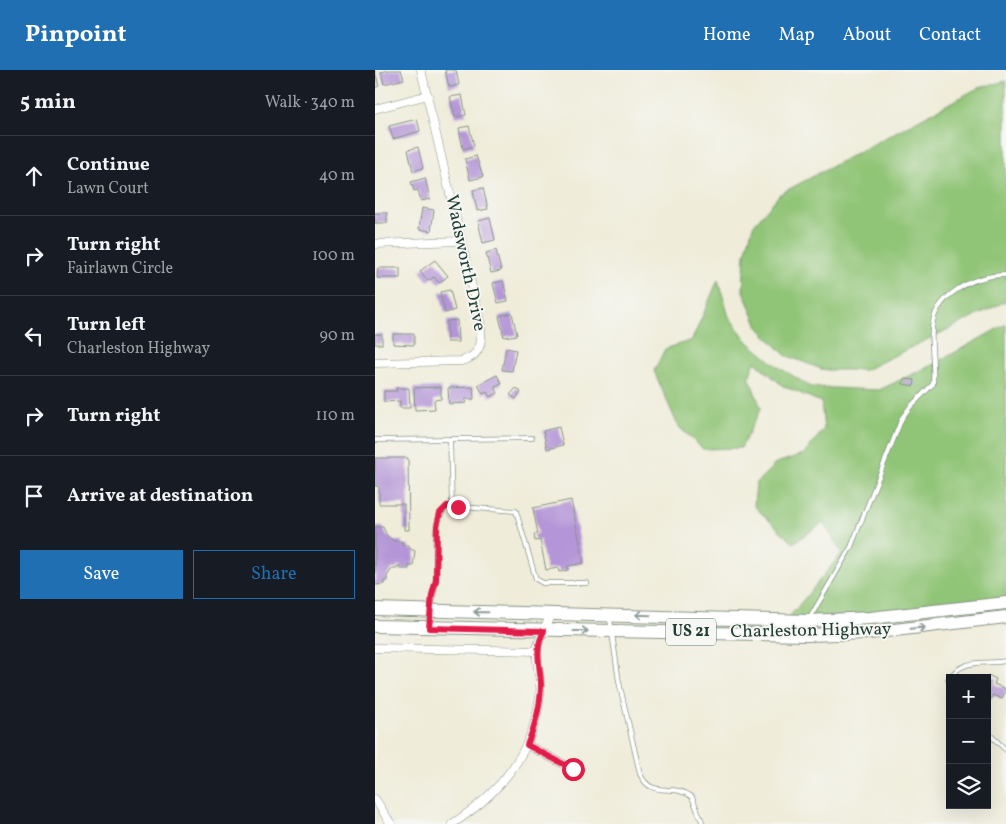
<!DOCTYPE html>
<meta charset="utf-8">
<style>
:root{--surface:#171b24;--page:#20242c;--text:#f1f3f6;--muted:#9ea1a6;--line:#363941;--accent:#1f6fb2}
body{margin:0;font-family:Vollkorn,serif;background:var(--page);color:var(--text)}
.controls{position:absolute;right:15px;bottom:15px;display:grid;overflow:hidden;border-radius:0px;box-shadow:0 5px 20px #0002}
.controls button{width:45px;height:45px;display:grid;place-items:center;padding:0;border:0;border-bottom:1px solid var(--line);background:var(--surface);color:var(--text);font:25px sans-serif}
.stop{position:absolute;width:15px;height:15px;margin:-11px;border:4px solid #e11d48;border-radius:50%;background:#fff}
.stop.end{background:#e11d48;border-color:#fff;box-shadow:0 1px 5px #0008}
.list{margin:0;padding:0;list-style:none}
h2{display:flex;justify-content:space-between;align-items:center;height:65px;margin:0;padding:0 20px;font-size:21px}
h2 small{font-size:16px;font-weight:400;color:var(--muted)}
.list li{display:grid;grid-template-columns:32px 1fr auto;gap:15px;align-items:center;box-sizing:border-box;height:80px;padding:0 20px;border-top:1px solid var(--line)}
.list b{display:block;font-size:19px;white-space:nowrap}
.list p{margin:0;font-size:16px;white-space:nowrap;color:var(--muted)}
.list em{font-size:16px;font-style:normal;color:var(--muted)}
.actions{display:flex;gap:10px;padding:15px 20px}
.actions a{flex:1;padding:11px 0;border:1px solid var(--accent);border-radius:0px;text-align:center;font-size:18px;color:var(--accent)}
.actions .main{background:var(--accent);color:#fff}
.icon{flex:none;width:28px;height:28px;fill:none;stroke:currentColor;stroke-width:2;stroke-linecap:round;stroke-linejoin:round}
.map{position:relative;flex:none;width:631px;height:754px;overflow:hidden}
header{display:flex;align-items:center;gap:30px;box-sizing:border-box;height:70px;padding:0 25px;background:var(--accent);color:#fff}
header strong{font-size:24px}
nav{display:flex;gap:28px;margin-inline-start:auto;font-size:18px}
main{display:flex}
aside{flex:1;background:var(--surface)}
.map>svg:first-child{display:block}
.green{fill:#90c476;stroke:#588055}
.building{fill:#b495d7}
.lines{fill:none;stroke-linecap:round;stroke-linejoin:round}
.service-casing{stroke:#879486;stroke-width:5.5}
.minor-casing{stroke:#879486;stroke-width:9}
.primary-casing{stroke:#879486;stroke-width:14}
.service{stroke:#fff;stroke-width:4}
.minor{stroke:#fff;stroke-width:8}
.primary{stroke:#fff;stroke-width:12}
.oneway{stroke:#8f9e9a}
.route{stroke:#e11d48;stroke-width:6}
.labels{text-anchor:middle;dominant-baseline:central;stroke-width:4;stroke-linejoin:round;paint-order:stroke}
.shield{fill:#f6f6f2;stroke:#60746d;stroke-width:1}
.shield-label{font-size:16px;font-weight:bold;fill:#1f3d34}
.street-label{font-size:18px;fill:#1f3d34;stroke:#f6f6f2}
</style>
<header>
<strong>Pinpoint</strong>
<nav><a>Home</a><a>Map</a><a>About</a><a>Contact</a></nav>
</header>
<main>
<aside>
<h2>5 min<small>Walk · 340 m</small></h2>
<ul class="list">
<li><svg class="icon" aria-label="ahead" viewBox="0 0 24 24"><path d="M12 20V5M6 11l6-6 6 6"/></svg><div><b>Continue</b><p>Lawn Court</p></div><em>40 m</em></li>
<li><svg class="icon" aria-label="right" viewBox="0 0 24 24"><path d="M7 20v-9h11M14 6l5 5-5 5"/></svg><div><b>Turn right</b><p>Fairlawn Circle</p></div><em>100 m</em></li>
<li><svg class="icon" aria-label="left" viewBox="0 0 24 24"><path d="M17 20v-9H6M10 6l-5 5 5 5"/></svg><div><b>Turn left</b><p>Charleston Highway</p></div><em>90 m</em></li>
<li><svg class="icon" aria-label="right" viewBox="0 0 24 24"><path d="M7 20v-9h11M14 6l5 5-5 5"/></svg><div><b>Turn right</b></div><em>110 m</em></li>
<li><svg class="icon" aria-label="arrive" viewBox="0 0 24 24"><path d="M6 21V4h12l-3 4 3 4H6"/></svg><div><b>Arrive at destination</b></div></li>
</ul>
<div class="actions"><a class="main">Save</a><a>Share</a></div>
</aside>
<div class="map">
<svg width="631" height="754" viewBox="0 0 631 754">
<rect width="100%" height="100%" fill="#f6f6f2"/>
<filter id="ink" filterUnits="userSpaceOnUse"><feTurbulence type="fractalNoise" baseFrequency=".02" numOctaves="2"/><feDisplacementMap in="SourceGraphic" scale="10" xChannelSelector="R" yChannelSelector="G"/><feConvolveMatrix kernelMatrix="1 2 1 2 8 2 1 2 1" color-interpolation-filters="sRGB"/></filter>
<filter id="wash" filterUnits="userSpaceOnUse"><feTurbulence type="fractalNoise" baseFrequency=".0096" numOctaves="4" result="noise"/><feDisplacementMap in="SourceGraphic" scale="20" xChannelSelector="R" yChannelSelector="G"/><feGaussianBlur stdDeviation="1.12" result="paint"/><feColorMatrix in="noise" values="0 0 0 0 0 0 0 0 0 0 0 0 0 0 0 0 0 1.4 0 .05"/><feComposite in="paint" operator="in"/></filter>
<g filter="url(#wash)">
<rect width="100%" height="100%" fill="#efecd9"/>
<g class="green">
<path d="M631 11V231L490 300H449L410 285 383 257 368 221 370 184 378 156 405 124 603 18Z"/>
<path d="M343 210 354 247 373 272 402 296 436 317 504 320 559 294 631 254V533L411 551 467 483 448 453 418 473 379 436 381 413 401 393 429 384 449 359 446 332 408 316 380 292 374 307 386 338 366 378 328 379 303 356 279 301 290 279 317 270Z"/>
</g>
<g id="blocks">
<g class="building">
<path d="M14 0H26L29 9 9 14 6 2Z"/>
<path d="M70 0H81L84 15 74 17Z"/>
<path d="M0 1 4 16 0 18Z"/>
<path d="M87 25 91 45 80 47 75 27Z"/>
<path d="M42 49 45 61 18 69 14 56Z"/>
<path d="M94 56 99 76 88 79 84 58Z"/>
<path d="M43 77 48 98 38 101 33 80Z"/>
<path d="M101 86 108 107 95 110 90 89Z"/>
<path d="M50 108 55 129 46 131 43 120 39 121 36 112Z"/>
<path d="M108 118 113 139 102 141 98 120Z"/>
<path d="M47 138 59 140 56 161 44 159Z"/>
<rect x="0" y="143" width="12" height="10"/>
<path d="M115 148 120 170 108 173 103 151Z"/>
<path d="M121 180 126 201 116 203 111 183Z"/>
<path d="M60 190 73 206 64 213 59 207 53 211 45 201Z"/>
<path d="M3 198H25V208H2Z"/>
<path d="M128 211 133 231 123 233 118 213Z"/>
<path d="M75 220 80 240 70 243 65 222Z"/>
<path d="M137 243 142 265 129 267 124 246Z"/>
<path d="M82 250 83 272H72V251Z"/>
<rect x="0" y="264" width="7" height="10"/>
<path d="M18 264H39V275L18 274Z"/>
<path d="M131 278 141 280 137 301 127 300Z"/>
<path d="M122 305 127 314 120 317 123 323 115 327 112 322 108 324 103 315Z"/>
<path d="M529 309 540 310 539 316 528 314Z"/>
<path d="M66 317V329L59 330 60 339 40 340 39 318Z"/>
<path d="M98 317 99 329H90L91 333 74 334 73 318Z"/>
<path d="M21 318H34L35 338H25V331L9 332V321H22Z"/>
<path d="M141 318 146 322 141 329 135 325Z"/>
<path d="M184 357 188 375 172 379 168 361Z"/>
<path d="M0 388H33L34 460H29V434H4V416H0Z"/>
<path d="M196 430 209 493 193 496V500L184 502 183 498 171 500 165 470 160 471 159 464H163L158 438Z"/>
<path d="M0 457H8L12 466 19 471H27V475H34V478L40 481 38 496H34V499H25V496H22V499H17L12 506V511H9V514L0 515Z"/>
<path d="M613 605 621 609 619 614 631 619 627 629 618 625 616 629 612 627Z"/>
</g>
</g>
</g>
<g filter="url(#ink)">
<use href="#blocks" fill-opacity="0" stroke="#879486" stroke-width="1"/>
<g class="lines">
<g class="service-casing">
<g id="service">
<path d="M75 369 77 437"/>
<path d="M0 370 157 368"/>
<path d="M235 549 244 612 265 704C277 730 298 712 317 727L328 754"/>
<path d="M54 556C55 540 59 524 61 509 63 486 54 454 72 436L141 441 161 509 168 513H212"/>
<path d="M432 563 433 551 476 477 527 348 535 337 558 314C561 274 543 245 583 219 597 210 614 205 631 205"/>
<path d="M575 612 573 609C591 587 607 595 631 591"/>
<path d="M612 662 631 680"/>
</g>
</g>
<g class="minor-casing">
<g id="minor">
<path d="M0 39 53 25"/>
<path d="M0 174 86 171"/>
<path d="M0 293 86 291C109 286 108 266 104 247L46 0"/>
<path d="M0 578 162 581"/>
<path d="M152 675 198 699"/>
<path d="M0 729 16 754"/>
<path d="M77 754C124 724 159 682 165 625 167 610 160 592 162 579 164 567 172 555 176 543"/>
</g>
</g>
<g class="primary-casing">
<g id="primary">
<path d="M0 539 433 551 495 548 631 533"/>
<path d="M0 556 432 565 494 563 631 547"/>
</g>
</g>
<use href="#service" class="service"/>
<use href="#minor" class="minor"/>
<use href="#primary" class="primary"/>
</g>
<defs><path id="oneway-shaft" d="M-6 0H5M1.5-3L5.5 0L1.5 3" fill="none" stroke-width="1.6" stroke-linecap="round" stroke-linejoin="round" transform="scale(1.25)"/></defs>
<g class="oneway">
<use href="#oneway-shaft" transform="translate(106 542) rotate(-179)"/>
<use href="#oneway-shaft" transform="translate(268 545) rotate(-178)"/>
<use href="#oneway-shaft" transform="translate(543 558) rotate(-6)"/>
<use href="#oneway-shaft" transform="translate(206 561)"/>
</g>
</g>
<g class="lines" filter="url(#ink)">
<path class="route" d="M83 437 72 436 65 443 62 456 61 510 57 525 54 558 169 561C159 579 165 595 166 614 166 635 160 656 152 675L198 699"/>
</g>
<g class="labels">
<rect class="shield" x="291" y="548.5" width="50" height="27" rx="4"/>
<g class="shield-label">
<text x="316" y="562">US 21</text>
</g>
<g class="street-label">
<text transform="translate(90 193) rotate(78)">Wadsworth Drive</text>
<text transform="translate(436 561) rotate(-1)">Charleston Highway</text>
</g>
</g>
</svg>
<div class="controls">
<button>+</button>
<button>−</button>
<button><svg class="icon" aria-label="layers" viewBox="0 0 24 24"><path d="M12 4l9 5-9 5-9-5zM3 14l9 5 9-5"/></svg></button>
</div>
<div class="stop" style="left:198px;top:699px"></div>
<div class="stop end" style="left:83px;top:437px"></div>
</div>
</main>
